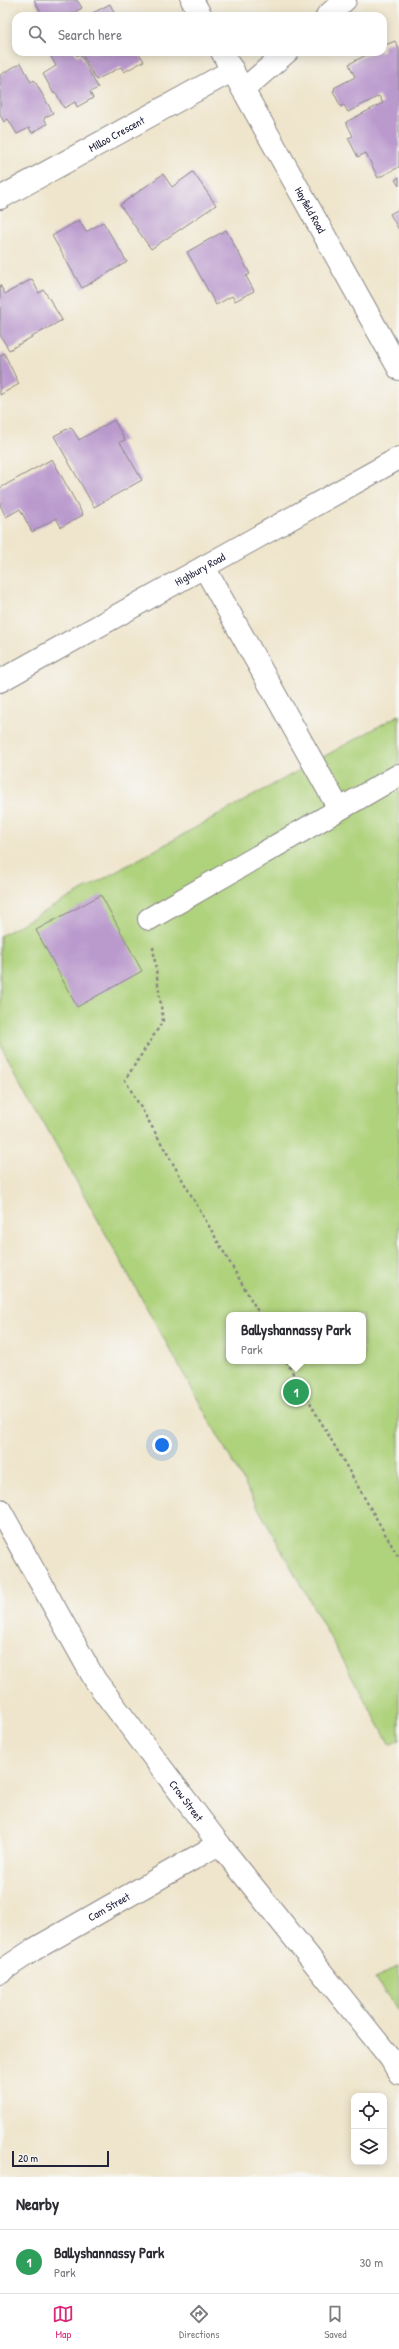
<!DOCTYPE html>
<style>
:root{--surface:#fff;--page:#f2f2f3;--text:#2b2b33;--muted:#7c7c81;--line:#e1e1e2;--accent:#db2777}
body{margin:0;font-family:"Patrick Hand",sans-serif;background:var(--page);color:var(--text)}
.controls{position:absolute;right:12px;bottom:12px;display:grid;overflow:hidden;border-radius:8px;box-shadow:0 2px 10px #0003}
.controls button{width:36px;height:36px;display:grid;place-items:center;padding:0;border:0;border-bottom:1px solid var(--line);background:var(--surface);color:var(--text);font:20px sans-serif}
.scale{position:absolute;left:12px;bottom:10px;width:97px;box-sizing:border-box;padding-left:4px;border:2px solid #22223b;border-top:0;font-size:11px;line-height:14px;white-space:nowrap;color:#22223b;-webkit-text-stroke:3px #f6f6f2;paint-order:stroke}
.you{position:absolute;left:162px;top:1445px;width:14px;height:14px;margin:-10px;border:3px solid #fff;border-radius:50%;background:#1a73e8;box-shadow:0 0 0 6px #1a73e833}
.badge{display:grid;place-items:center;width:26px;height:26px;border-radius:50%;background:var(--accent);color:#fff;font-size:13px;font-weight:700}
.pin{position:absolute;translate:-50% -50%;border:2px solid #fff;box-shadow:0 1px 4px #0006}
.popup{position:absolute;left:226px;top:1312px;width:140px;height:52px;box-sizing:border-box;display:grid;place-content:center;border-radius:8px;background:var(--surface);filter:drop-shadow(0 1px 3px #0005);font-size:13px;white-space:nowrap;color:var(--muted)}
.popup b{font-size:15px;color:var(--text)}
.popup::after{content:'';position:absolute;left:50%;top:100%;margin-left:-8px;border:8px solid transparent;border-top-color:var(--surface)}
.list{margin:0;padding:0;list-style:none}
h2{display:flex;justify-content:space-between;align-items:center;height:52px;margin:0;padding:0 16px;font-size:17px}
h2 small{font-size:13px;font-weight:400;color:var(--muted)}
.list li{display:grid;grid-template-columns:26px 1fr auto;gap:12px;align-items:center;box-sizing:border-box;height:64px;padding:0 16px;border-top:1px solid var(--line)}
.list b{display:block;font-size:15px;white-space:nowrap}
.list p{margin:0;font-size:13px;white-space:nowrap;color:var(--muted)}
.list em{font-size:13px;font-style:normal;color:var(--muted)}
.icon{flex:none;width:22px;height:22px;fill:none;stroke:currentColor;stroke-width:2;stroke-linecap:round;stroke-linejoin:round}
.map{position:relative;flex:none;width:399px;height:2177px;overflow:hidden}
.search{position:absolute;background:var(--surface);box-shadow:0 2px 10px #0003;left:12px;right:12px;top:12px;height:44px;display:flex;align-items:center;gap:10px;box-sizing:border-box;padding:0 14px;border-radius:12px;color:var(--muted);font-size:15px}
.sheet{height:116px;background:var(--surface)}
nav{display:flex;justify-content:space-around;align-items:center;box-sizing:border-box;height:56px;border-top:1px solid var(--line);background:var(--surface);font-size:11px;color:var(--muted)}
nav a{display:grid;justify-items:center;gap:2px}
nav .on{color:var(--accent)}
.map>svg:first-child{display:block}
.green{fill:#afd27b;stroke:#687a5b;fill-rule:evenodd}
.building{fill:#ba99cd}
.lines{fill:none;stroke-linecap:round;stroke-linejoin:round}
.minor-casing{stroke:#888484;stroke-width:24}
.major-casing{stroke:#888484;stroke-width:24}
.path{stroke:#888484;stroke-width:2.5;stroke-dasharray:3 3;stroke-linecap:butt}
.minor{stroke:#fff;stroke-width:22}
.major{stroke:#fff;stroke-width:22}
.labels{text-anchor:middle;dominant-baseline:central;stroke-width:3.5;stroke-linejoin:round;paint-order:stroke}
.street-label{font-size:11px;fill:#22223b;stroke:#f6f6f2}
</style>
<div class="map">
<svg width="399" height="2177" viewBox="0 0 399 2177">
<rect width="100%" height="100%" fill="#f6f6f2"/>
<filter id="ink" filterUnits="userSpaceOnUse"><feTurbulence type="fractalNoise" baseFrequency=".025" numOctaves="2"/><feDisplacementMap in="SourceGraphic" scale="8" xChannelSelector="R" yChannelSelector="G"/><feConvolveMatrix kernelMatrix="1 2 1 2 8 2 1 2 1" color-interpolation-filters="sRGB"/></filter>
<filter id="wash" filterUnits="userSpaceOnUse"><feTurbulence type="fractalNoise" baseFrequency=".012" numOctaves="4" result="noise"/><feDisplacementMap in="SourceGraphic" scale="16" xChannelSelector="R" yChannelSelector="G"/><feGaussianBlur stdDeviation="0.9" result="paint"/><feColorMatrix in="noise" values="0 0 0 0 0 0 0 0 0 0 0 0 0 0 0 0 0 1.4 0 .05"/><feComposite in="paint" operator="in"/></filter>
<g filter="url(#wash)">
<rect width="100%" height="100%" fill="#efe5cc"/>
<g class="green">
<path d="M399 715V1740L390 1745 0 1044V936ZM229 1315H363V1361H229Z"/>
<path d="M399 1966V2011L375 1979Z"/>
</g>
<g id="blocks">
<g class="building">
<path d="M34 0H77L82 8 68 16H43Z"/>
<path d="M110 4 116 16H87Z"/>
<path d="M395 41 399 49V167L378 178 366 153 358 157 348 138 353 136 346 122 383 103 379 96 348 112 344 105 341 107 333 91 335 90 334 88 355 77 349 64 372 52H383V46Z"/>
<path d="M49 52H75L77 56 80 54 98 88 90 92 93 98 77 107 75 102 64 108 56 93 54 94 43 74 56 66Z"/>
<path d="M81 52H138L144 61 124 72 121 67 96 80Z"/>
<path d="M21 63 31 82 34 80 53 113 44 118 47 124 32 133 29 128 17 134 8 119 4 122 0 115V75Z"/>
<path d="M193 172 216 205 151 249 120 205 163 174 172 187Z"/>
<path d="M399 177V186L395 180Z"/>
<path d="M399 209V230L390 214Z"/>
<path d="M79 220 86 232 103 222 127 262 82 288 52 236Z"/>
<path d="M226 230 250 274 246 276 254 291 235 301 232 296 216 305 187 252Z"/>
<path d="M32 279 39 293 44 290 62 320 9 350 0 335V285L5 294Z"/>
<path d="M4 353 19 384 0 395V356Z"/>
<path d="M114 420 125 440 120 442 142 480 94 507 54 436 71 427 79 440Z"/>
<path d="M52 459 83 515 61 527 56 518 32 532 20 509 6 517 0 505V488Z"/>
<path d="M101 895 142 971 77 1007 36 930Z"/>
</g>
</g>
</g>
<g filter="url(#ink)">
<use href="#blocks" fill-opacity="0" stroke="#888484" stroke-width="1"/>
<g class="lines">
<g class="minor-casing">
<g id="minor">
<path d="M192 0 201 16"/>
<path d="M327 16 345 0"/>
<path id="s1" d="M222 52 399 369"/>
<path d="M243 90 287 52"/>
<path id="s2" d="M0 198 233 70"/>
<path d="M204 567 339 809"/>
<path d="M149 919 399 775"/>
<path id="s3" d="M0 1510 95 1680 219 1844 391 2059 399 2073"/>
<path id="s4" d="M0 1972 33 1950 219 1844"/>
</g>
</g>
<g class="major-casing">
<g id="major">
<path id="s5" d="M0 681 399 458"/>
</g>
</g>
<g class="path">
<path d="M153 947 163 1021 125 1080 260 1315"/>
<path d="M286 1361 399 1558"/>
</g>
<use href="#minor" class="minor"/>
<use href="#major" class="major"/>
</g>
</g>
<g class="labels">
<g class="street-label">
<text stroke="none"><textPath href="#s2" startOffset="133">Milloo Crescent</textPath></text>
<text stroke="none"><textPath href="#s1" startOffset="181">Hayfield Road</textPath></text>
<text stroke="none"><textPath href="#s5" startOffset="229">Highbury Road</textPath></text>
<text stroke="none"><textPath href="#s3" startOffset="346">Crow Street</textPath></text>
<text stroke="none"><textPath href="#s4" startOffset="127">Cam Street</textPath></text>
</g>
</g>
</svg>
<div class="controls">
<button><svg class="icon" aria-label="locate" viewBox="0 0 24 24"><circle cx="12" cy="12" r="6"/><path d="M12 2v4M12 18v4M2 12h4M18 12h4"/></svg></button>
<button><svg class="icon" aria-label="layers" viewBox="0 0 24 24"><path d="M12 4l9 5-9 5-9-5zM3 14l9 5 9-5"/></svg></button>
</div>
<div class="scale">20 m</div>
<div class="you"></div>
<div class="pin badge" style="left:296px;top:1392px;background:#2e9e5b">1</div>
<div class="popup"><b>Ballyshannassy Park</b>Park</div>
<div class="search"><svg class="icon" aria-label="search" viewBox="0 0 24 24"><circle cx="10" cy="10" r="6"/><path d="M15 15l6 6"/></svg>Search here</div>
</div>
<section class="sheet">
<h2>Nearby<small></small></h2>
<ul class="list">
<li><span class="badge" style="background:#2e9e5b">1</span><div><b>Ballyshannassy Park</b><p>Park</p></div><em>30 m</em></li>
</ul>
</section>
<nav>
<a class="on"><svg class="icon" aria-label="map" viewBox="0 0 24 24"><path d="M3 6l6-2 6 2 6-2v14l-6 2-6-2-6 2zM9 4v14M15 6v14"/></svg>Map</a>
<a><svg class="icon" aria-label="directions" viewBox="0 0 24 24"><path d="M12 3l9 9-9 9-9-9zM9 14v-3h6M13 9l2 2-2 2"/></svg>Directions</a>
<a><svg class="icon" aria-label="saved" viewBox="0 0 24 24"><path d="M7 4h10v16l-5-4-5 4z"/></svg>Saved</a>
</nav>
